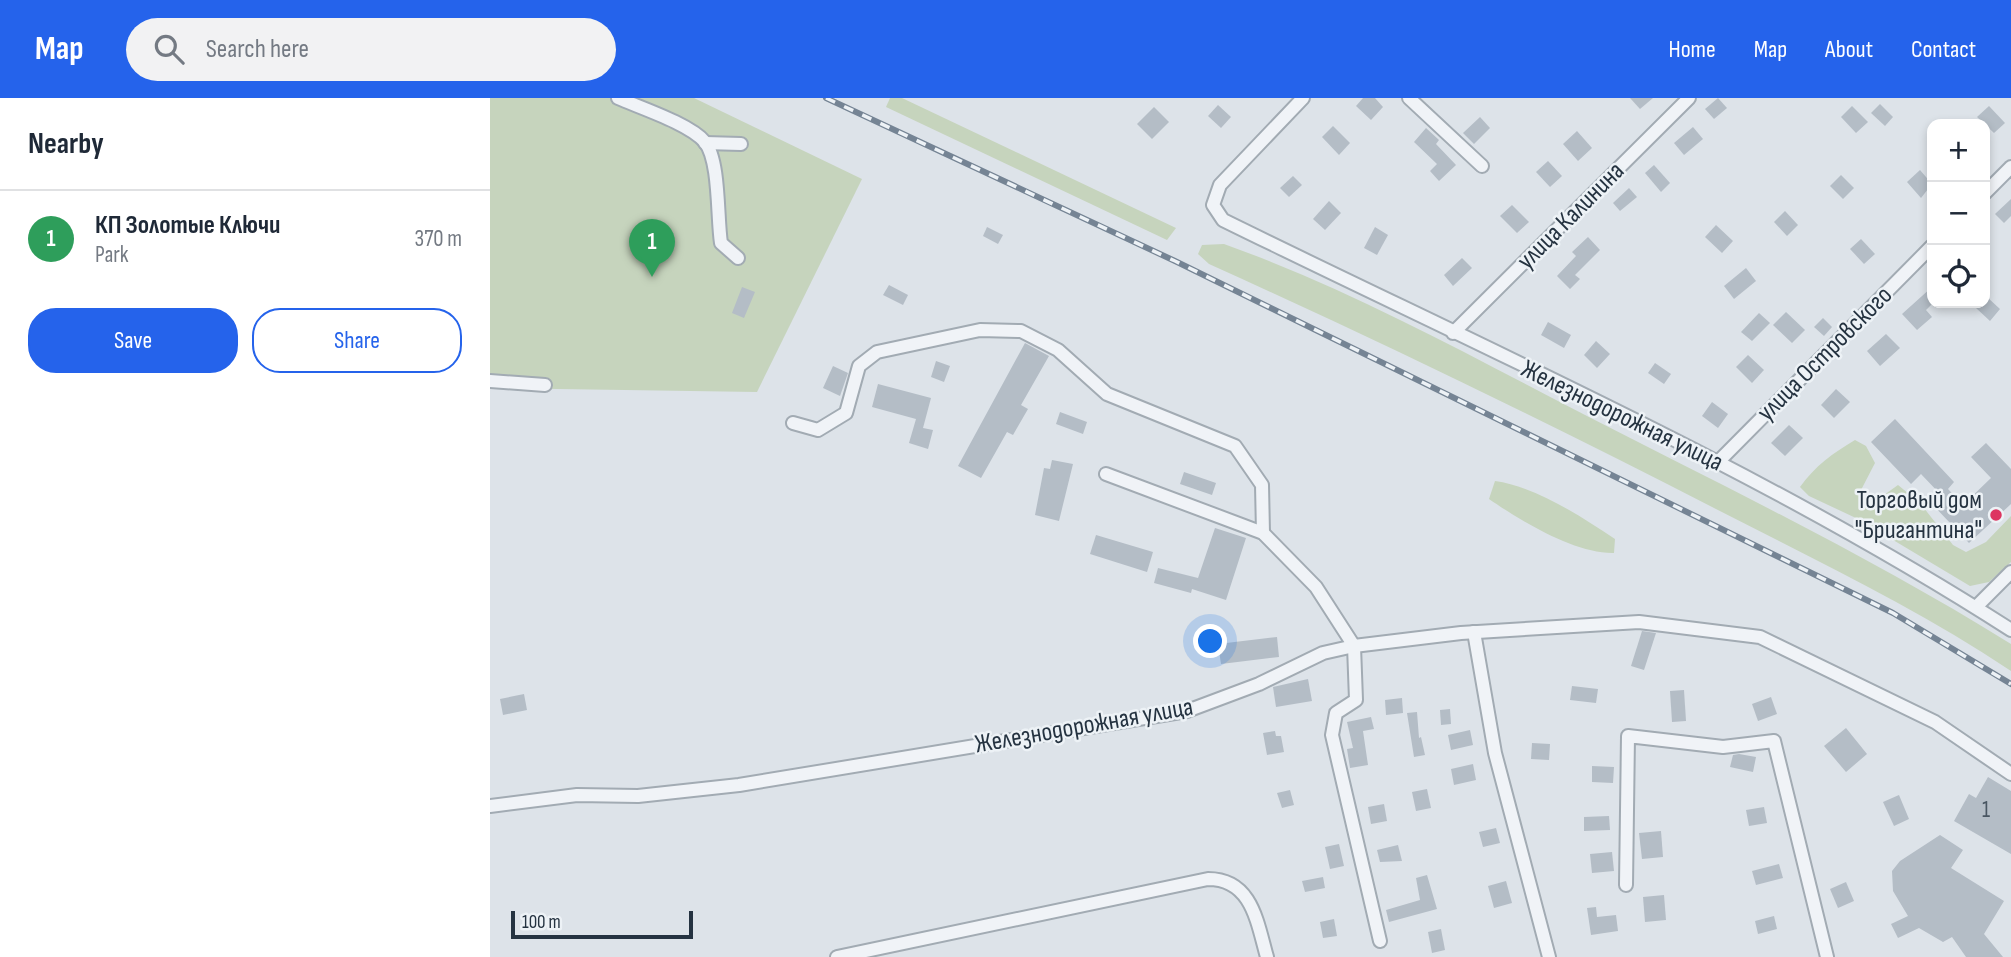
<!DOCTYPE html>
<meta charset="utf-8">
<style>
:root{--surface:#fff;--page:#f2f2f3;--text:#1f2937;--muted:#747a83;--line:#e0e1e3;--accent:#2563eb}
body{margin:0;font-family:"Sofia Sans Condensed",sans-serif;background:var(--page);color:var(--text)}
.controls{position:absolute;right:21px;top:21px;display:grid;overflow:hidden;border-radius:14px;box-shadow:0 4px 10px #0003}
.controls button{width:63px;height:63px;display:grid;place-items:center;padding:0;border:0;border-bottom:2px solid var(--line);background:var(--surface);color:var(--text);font:35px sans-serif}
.scale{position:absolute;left:21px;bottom:18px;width:182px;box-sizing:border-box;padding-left:7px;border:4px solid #253341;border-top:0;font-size:19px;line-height:24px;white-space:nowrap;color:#253341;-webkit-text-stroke:5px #edf2f6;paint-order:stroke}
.you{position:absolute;left:721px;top:544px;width:24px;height:24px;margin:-18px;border:5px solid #fff;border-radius:50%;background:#1a73e8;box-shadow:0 0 0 10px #1a73e833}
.badge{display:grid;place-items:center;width:46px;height:46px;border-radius:50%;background:var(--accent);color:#fff;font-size:23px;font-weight:700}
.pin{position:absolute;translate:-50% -58px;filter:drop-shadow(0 2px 4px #0008)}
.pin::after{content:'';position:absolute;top:37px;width:24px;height:21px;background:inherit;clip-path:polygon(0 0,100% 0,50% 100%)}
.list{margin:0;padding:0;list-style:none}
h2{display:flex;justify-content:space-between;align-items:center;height:91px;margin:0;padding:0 28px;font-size:30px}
h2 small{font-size:23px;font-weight:400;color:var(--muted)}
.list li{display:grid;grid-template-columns:46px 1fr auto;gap:21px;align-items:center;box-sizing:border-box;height:98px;padding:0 28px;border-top:2px solid var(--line)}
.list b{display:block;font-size:26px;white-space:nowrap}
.list p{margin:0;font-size:23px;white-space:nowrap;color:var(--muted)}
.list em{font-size:23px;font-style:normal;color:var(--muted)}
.actions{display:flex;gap:14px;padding:21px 28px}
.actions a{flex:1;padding:16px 0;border:2px solid var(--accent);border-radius:28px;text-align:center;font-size:24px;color:var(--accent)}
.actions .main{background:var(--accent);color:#fff}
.icon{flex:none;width:38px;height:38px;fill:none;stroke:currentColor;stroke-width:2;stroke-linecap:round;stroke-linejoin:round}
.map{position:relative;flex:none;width:1521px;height:859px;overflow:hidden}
header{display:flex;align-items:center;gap:42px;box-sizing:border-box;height:98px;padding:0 35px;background:var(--accent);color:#fff}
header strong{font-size:33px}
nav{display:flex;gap:38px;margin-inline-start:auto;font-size:24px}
.search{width:490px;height:63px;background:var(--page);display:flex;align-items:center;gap:18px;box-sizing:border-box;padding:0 24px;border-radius:38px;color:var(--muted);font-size:26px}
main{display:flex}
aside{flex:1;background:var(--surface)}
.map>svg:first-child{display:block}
.green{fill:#c6d4bd}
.building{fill:#b4bdc6}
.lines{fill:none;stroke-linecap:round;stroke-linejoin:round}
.minor-casing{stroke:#a2abb3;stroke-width:16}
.minor{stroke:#f0f3f7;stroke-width:12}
.rail-casing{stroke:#758494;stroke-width:6}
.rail{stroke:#edf2f6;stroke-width:3.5;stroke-dasharray:10;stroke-linecap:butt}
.poi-dot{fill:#dd3461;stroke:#edf2f6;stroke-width:2.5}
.labels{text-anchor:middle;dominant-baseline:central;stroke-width:5;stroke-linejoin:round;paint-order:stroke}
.number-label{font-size:23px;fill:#495662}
.street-label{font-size:26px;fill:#253341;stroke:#edf2f6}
.poi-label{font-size:26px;fill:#253341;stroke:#edf2f6;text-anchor:end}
</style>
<header>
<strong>Map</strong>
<div class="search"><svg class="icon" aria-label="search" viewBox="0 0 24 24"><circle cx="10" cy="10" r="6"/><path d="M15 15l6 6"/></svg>Search here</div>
<nav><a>Home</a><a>Map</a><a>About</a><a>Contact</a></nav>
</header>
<main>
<aside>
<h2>Nearby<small></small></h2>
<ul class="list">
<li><span class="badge" style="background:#2e9e5b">1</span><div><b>КП Золотые Ключи</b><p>Park</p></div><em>370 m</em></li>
</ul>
<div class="actions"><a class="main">Save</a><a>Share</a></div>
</aside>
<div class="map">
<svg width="1521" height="859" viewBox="0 0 1521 859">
<rect width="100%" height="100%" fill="#dde3e9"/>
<g class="green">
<path d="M0 0H204L372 81 267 294 0 290Z"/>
<path d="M400 0H412L686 130 677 142 396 9Z"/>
<path d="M734 146C860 191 979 257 1097 318 1240 391 1384 461 1521 546V573C1427 510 1325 462 1224 410 1058 325 890 243 719 166L708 156 712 147Z"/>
<path d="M1365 342 1376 348 1385 365 1371 392 1377 400 1387 402 1408 387 1430 405 1463 447 1476 454 1496 444 1521 418V464L1499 484 1480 488 1368 421 1319 398 1310 389C1325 368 1343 355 1365 342Z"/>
<path d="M1005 383C1047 389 1090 418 1125 441L1124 455C1085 456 1031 423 999 401Z"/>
</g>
<g class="building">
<path d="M873 0H885L893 9 881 22 866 8Z"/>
<path d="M1140 0H1163L1150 11Z"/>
<path d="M1228 0 1237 10 1224 21 1215 11Z"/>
<path d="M1390 6 1403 19 1395 28 1381 15Z"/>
<path d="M728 7 741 19 731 30 718 18Z"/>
<path d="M1362 8 1378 24 1366 35 1351 19Z"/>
<path d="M1499 8 1515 25 1504 35 1487 19Z"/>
<path d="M664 9 679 24 662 41 647 26Z"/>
<path d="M990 19 1000 30 984 46 973 35Z"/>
<path d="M843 28 860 45 849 57 832 39Z"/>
<path d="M1203 29 1213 41 1194 57 1184 45Z"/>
<path d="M936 30 949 42 946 46 966 67 949 83 940 73 947 66 924 44Z"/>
<path d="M1087 33 1102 50 1088 63 1073 46Z"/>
<path d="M1058 63 1072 78 1060 89 1046 74Z"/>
<path d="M1164 67 1180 85 1171 94 1155 75Z"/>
<path d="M1430 72 1442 86 1431 100 1417 84Z"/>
<path d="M1351 77 1364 90 1353 101 1340 88Z"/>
<path d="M803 78 812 87 799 99 790 90Z"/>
<path d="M1139 90 1147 99 1130 113 1123 105Z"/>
<path d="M1521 101V118L1514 125 1505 116Z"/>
<path d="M839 103 851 115 835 132 823 121Z"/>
<path d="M1022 107 1039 124 1027 135 1010 118Z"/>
<path d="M1295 113 1308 127 1297 138 1284 124Z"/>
<path d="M1226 127 1243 143 1232 155 1215 139Z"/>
<path d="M497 129 513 137 508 146 493 138Z"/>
<path d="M885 129 898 137 887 157 874 150Z"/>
<path d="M1098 139 1110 152 1085 177 1090 181 1080 191 1067 178 1086 158 1082 154Z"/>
<path d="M1371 141 1385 156 1374 166 1360 151Z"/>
<path d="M972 160 982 170 963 188 954 177Z"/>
<path d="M1256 170 1266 183 1244 201 1234 188Z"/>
<path d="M399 187 418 197 413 207 393 197Z"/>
<path d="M252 189 265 194 254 220 242 215Z"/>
<path d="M1442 189V206L1436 212 1442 219 1427 232 1412 216Z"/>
<path d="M1497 199 1510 211 1500 223 1486 210 1495 205Z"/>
<path d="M1296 214 1315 232 1302 245 1283 227Z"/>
<path d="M1269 215 1280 225 1262 243 1251 234Z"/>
<path d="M1333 220 1342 229 1334 238 1324 229Z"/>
<path d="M1058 224 1081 237 1074 250 1051 237Z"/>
<path d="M1396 236 1410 250 1390 268 1377 253Z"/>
<path d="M1106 243 1120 256 1107 270 1094 257Z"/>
<path d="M535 245 559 258 531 307 538 311 523 337 517 334 491 380 468 368Z"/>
<path d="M1258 257 1274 272 1262 285 1246 269Z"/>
<path d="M446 263 460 268 454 284 441 279Z"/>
<path d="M1165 265 1181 276 1174 286 1158 275Z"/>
<path d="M343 268 358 275 350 298 333 290Z"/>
<path d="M388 286 441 300 433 330 443 332 438 351 419 345 426 321 382 309Z"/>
<path d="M1346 291 1360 304 1344 320 1331 307Z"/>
<path d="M1222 304 1238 316 1228 330 1212 318Z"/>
<path d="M570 314 597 324 593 336 566 326Z"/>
<path d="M1405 321 1464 384 1458 391 1473 407 1501 380 1481 359 1496 345 1521 371V406L1479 445 1442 406 1451 397 1431 376 1421 386 1381 344Z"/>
<path d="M1299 327 1313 340 1295 358 1281 345Z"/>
<path d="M562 362 583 366 569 423 545 417 554 370 560 371Z"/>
<path d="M694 374 726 385 722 397 690 386Z"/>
<path d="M725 430 756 440 736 502 702 491 701 495 664 485 668 470 708 480Z"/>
<path d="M606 437 663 454 657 474 600 456Z"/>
<path d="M1152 533 1166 535 1154 572 1141 568Z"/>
<path d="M787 539 789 559 731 566 728 546Z"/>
<path d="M818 581 822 603 786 609 783 589Z"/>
<path d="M1082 588 1108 591 1106 605 1080 602Z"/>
<path d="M1194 592 1196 623 1182 624 1180 593Z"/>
<path d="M34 596 37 612 13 617 10 601Z"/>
<path d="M1281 599 1287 616 1268 623 1262 606Z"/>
<path d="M912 600 913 615 896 617 895 602Z"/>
<path d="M960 611 961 626 951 627 950 612Z"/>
<path d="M927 614 929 640 931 639 935 657 924 659 917 615Z"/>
<path d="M881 619 884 631 873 633 878 667 860 670 857 651 863 650 857 624Z"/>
<path d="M1356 630 1377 656 1356 674 1334 648Z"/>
<path d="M980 632 983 647 961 652 958 637Z"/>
<path d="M785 633 786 638H791L794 654 777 657 773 635Z"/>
<path d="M1042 645 1060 646 1059 662 1041 661Z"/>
<path d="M1249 656 1266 659 1263 674 1240 669 1243 657Z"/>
<path d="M983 666 986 682 964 687 961 671Z"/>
<path d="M1102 668 1124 669 1123 685 1102 684Z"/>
<path d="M1498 679 1521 693V756L1464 723 1479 696 1486 700Z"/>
<path d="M937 691 941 710 926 713 922 694Z"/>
<path d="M800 692 804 707 792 710 787 695Z"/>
<path d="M1409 697 1419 721 1404 728 1393 704Z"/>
<path d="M894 706 897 723 881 726 878 709Z"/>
<path d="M1274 709 1277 725 1259 728 1256 712Z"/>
<path d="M1119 718 1120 732 1094 733V719Z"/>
<path d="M1006 730 1010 745 993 749 989 734Z"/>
<path d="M1171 733 1173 759 1152 761 1149 735Z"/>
<path d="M1450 737 1473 752 1461 770 1514 803 1494 836 1513 859H1476L1462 839 1453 844 1429 830 1408 840 1401 826 1418 818 1403 793 1402 773 1410 763Z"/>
<path d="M849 746 854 768 840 771 835 749Z"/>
<path d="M908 747 912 763 890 764 887 752Z"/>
<path d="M1122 754 1124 773 1102 775 1100 756Z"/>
<path d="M1289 766 1293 780 1266 787 1262 773Z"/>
<path d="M937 777 947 811 899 824 896 812 930 802 926 780Z"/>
<path d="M833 779 835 790 815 794 812 783Z"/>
<path d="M1016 783 1022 805 1004 810 998 788Z"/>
<path d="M1356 784 1364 803 1348 810 1340 791Z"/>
<path d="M1174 797 1176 822 1155 824 1153 799Z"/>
<path d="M1106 809 1107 819 1126 817 1128 833 1101 837 1097 810Z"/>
<path d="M1284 818 1287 831 1268 836 1265 823Z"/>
<path d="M844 821 847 838 833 840 830 824Z"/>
<path d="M951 831 955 852 942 855 938 834Z"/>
</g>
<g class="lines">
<g class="minor-casing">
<g id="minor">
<path d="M128 0C151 10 200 26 215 44 230 63 227 120 231 145L248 160"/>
<path d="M813 0 730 87 723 107 733 122C997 252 1274 373 1521 532"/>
<path d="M919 0 992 68"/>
<path d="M215 45 251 46"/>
<path d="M1495 95 1521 69"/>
<path d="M963 235 1199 0"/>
<path d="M0 283 55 287"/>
<path d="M303 325 328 332 356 315 369 268 387 254 490 232 531 233 568 252 617 296 745 348 772 387 773 435"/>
<path d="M1227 365 1442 148"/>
<path d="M616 376 773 435 826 489 864 548 866 602 846 615 842 637 890 843"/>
<path d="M1486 509 1521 474"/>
<path d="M984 534 1005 655 1059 859"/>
<path d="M0 708 87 697 148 698 249 687 697 613 769 586 833 555 864 548 971 535 1149 524 1270 539 1445 624 1521 676"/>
<path d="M1136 787 1138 638 1233 649 1284 643 1337 859"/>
<path d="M347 859 718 781C762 781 767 824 777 859"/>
</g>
</g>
<use href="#minor" class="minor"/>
<g class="rail-casing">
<path id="rail" d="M336 0 685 163 1403 515 1521 586"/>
</g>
<use href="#rail" class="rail"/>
</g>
<circle class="poi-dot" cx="1506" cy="417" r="7"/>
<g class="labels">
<g class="number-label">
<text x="1496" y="712">1</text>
</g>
<g class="street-label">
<text transform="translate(1081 118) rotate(-45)">улица Калинина</text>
<text transform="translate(1335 256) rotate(-45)">улица Островского</text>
<text transform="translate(1132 318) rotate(26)">Железнодорожная улица</text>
<text transform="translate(594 628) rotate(-10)">Железнодорожная улица</text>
</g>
<g class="poi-label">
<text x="1492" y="402">Торговый дом<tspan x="1492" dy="30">"Бригантина"</tspan></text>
</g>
</g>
</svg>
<div class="controls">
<button>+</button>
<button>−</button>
<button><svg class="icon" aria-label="locate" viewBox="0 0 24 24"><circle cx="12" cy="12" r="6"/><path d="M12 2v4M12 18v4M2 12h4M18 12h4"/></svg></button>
</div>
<div class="scale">100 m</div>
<div class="you"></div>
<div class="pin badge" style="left:162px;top:179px;background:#2e9e5b">1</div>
</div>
</main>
